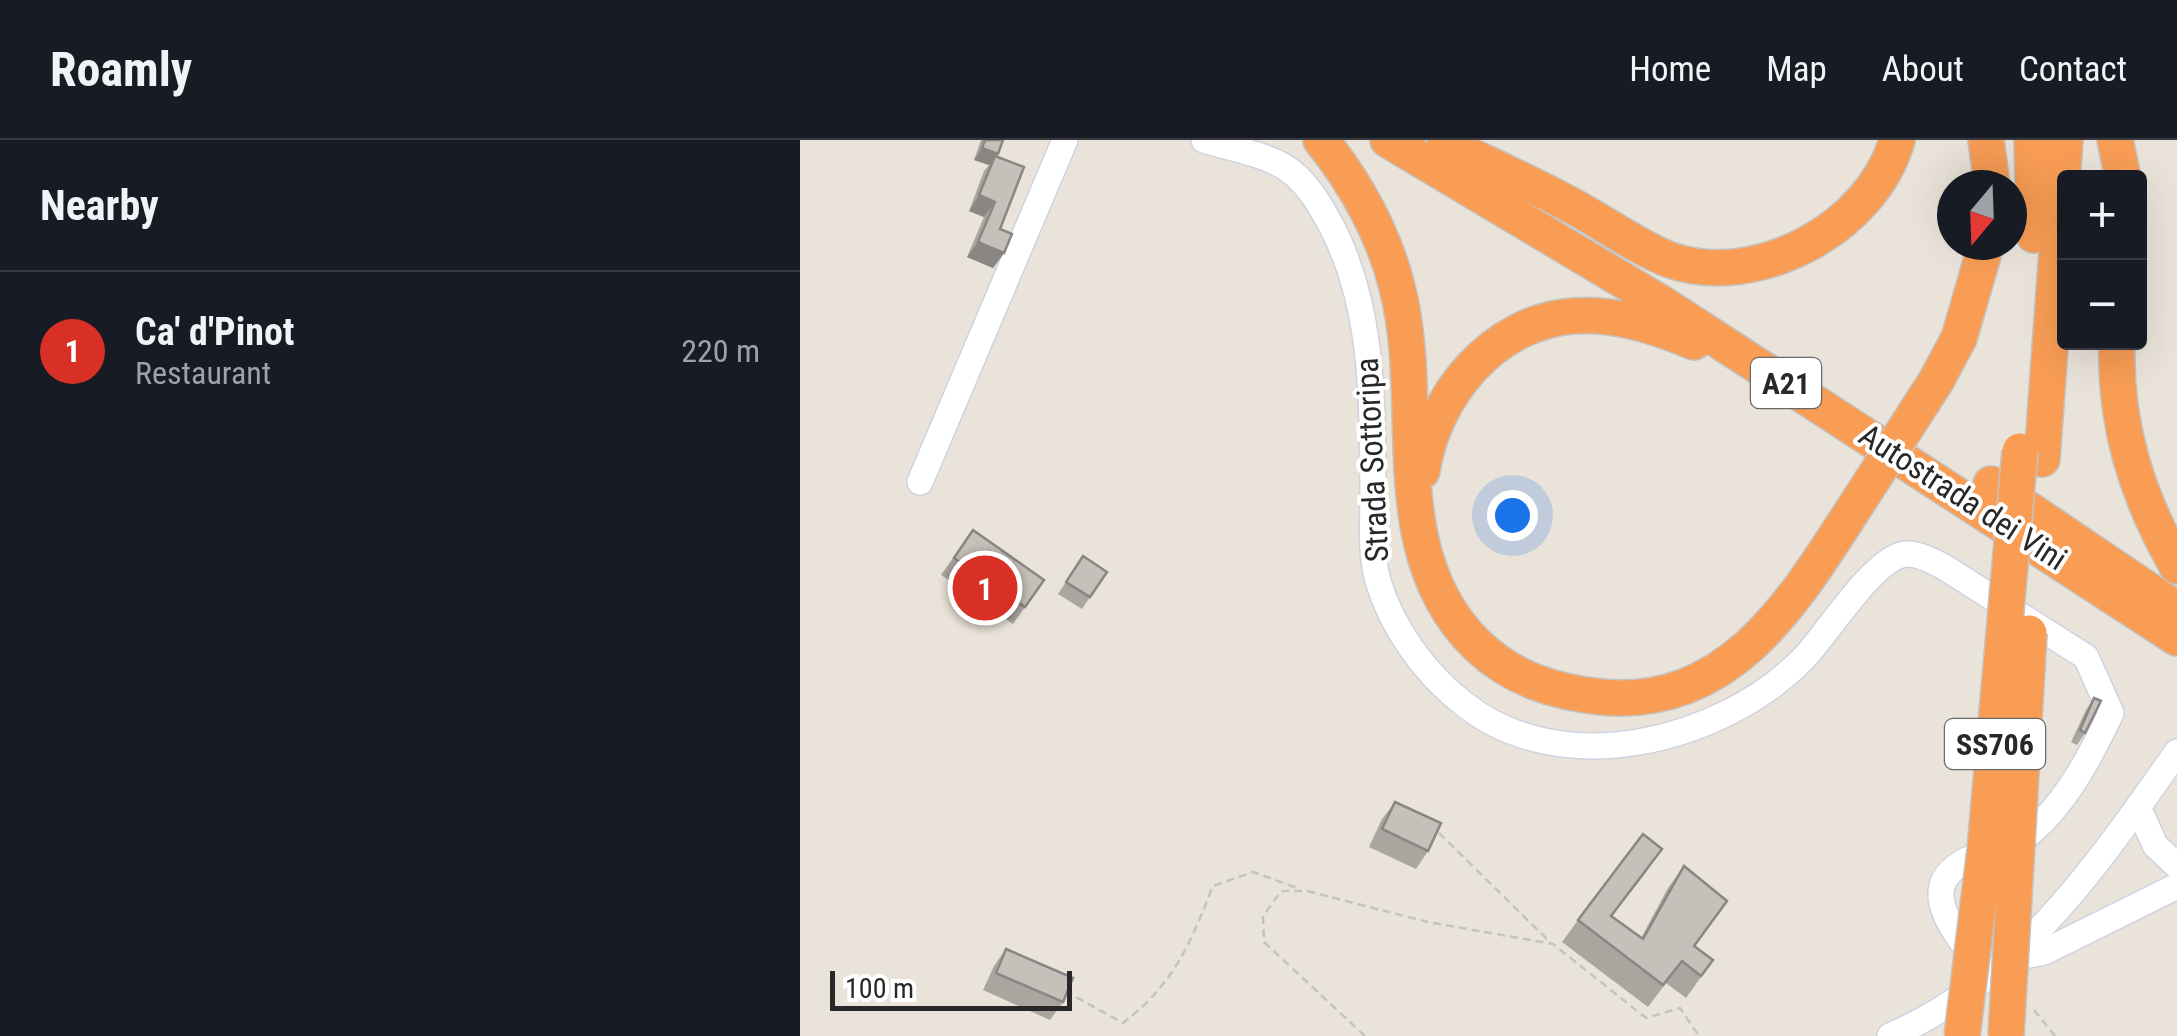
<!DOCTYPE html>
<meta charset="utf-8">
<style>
:root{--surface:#171b24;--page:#242831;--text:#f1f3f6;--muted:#9ea1a6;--line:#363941;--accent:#d93025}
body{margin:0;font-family:"Roboto Condensed",sans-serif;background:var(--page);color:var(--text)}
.controls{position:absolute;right:30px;top:30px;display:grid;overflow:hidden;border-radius:10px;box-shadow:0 10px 40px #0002}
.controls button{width:90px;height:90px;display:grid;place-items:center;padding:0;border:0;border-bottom:2px solid var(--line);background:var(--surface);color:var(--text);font:50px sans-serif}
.compass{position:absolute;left:1137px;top:30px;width:90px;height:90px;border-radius:50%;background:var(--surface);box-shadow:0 10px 40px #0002;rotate:199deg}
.scale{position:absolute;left:30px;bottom:25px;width:242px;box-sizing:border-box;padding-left:10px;border:5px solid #282828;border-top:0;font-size:28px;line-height:35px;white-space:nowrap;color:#282828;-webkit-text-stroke:8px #fff;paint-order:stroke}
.you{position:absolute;left:712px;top:375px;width:35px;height:35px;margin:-25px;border:8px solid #fff;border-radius:50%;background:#1a73e8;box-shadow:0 0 0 15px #1a73e833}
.badge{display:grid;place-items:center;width:65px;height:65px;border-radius:50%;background:var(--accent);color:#fff;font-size:32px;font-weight:700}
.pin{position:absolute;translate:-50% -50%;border:5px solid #fff;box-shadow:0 2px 10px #0006}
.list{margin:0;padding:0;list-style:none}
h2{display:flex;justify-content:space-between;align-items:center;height:130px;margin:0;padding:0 40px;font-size:42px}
h2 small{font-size:32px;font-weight:400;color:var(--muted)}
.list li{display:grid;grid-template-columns:65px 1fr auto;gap:30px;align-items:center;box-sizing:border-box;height:160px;padding:0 40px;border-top:2px solid var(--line)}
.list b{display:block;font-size:38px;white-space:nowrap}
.list p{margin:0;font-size:32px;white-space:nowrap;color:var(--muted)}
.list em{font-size:32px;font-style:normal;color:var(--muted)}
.map{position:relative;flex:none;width:1377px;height:896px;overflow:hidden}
header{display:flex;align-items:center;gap:60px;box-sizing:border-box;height:140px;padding:0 50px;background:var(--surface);border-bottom:2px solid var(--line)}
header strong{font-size:48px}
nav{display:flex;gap:55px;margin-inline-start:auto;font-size:35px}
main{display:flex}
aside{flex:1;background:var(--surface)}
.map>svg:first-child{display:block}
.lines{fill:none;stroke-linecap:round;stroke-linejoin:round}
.minor-casing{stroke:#cfd2e1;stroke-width:28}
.highway-casing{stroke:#c3c3c3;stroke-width:38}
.path{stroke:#c3c3c3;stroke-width:2.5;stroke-dasharray:8 5;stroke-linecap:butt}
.minor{stroke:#fff;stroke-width:25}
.highway{stroke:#f99d55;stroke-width:35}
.highway-bridge-casing{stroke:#c3c3c3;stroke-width:38;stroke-linecap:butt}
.highway-bridge{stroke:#f99d55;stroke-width:35}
.wall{fill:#a9a59f}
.shaded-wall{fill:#8a8682}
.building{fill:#c5c0b9;stroke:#8a8682;stroke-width:2.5}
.labels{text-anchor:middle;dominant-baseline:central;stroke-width:8;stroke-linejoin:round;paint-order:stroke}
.shield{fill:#fff;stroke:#686868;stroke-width:2.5}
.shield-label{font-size:30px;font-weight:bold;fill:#282828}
.street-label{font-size:32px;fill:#282828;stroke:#fff}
</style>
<header>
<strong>Roamly</strong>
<nav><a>Home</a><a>Map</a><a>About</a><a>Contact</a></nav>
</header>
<main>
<aside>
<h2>Nearby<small></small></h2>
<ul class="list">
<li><span class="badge">1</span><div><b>Ca' d'Pinot</b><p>Restaurant</p></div><em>220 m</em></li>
</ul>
</aside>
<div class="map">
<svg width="1377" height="896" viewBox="0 0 1377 896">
<rect width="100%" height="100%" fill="#eae3d9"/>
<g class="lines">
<g class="minor-casing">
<g id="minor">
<path d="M404 0C429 8 460 13 483 26 507 40 522 68 534 91 574 172 572 262 573 351 573 381 570 412 578 441 592 488 625 534 664 564 762 642 921 602 1003 519 1027 494 1070 424 1101 415 1116 411 1132 421 1144 427L1286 517 1311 573C1291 615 1267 662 1230 693 1211 708 1187 709 1167 720 1114 747 1155 791 1176 822"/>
<path d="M120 342 265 0"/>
<path d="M1338 667 1355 705 1377 726"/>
<path d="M1214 818 1244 812 1377 746"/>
<path d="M1090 896C1221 839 1297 725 1377 612"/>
</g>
</g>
<g class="highway-casing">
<g id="highway">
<path d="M521 0C555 42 584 94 597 147 628 265 580 412 678 506 713 539 754 552 801 557 934 570 998 454 1060 359"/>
<path d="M588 0 861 163 1377 498"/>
<path d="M1186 0 1192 45"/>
<path d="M1232 0 1234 95"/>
<path d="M1315 0 1323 38"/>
<path d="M645 4C689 25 733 44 776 68 806 84 838 108 870 120 957 150 1072 88 1097 0"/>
<path d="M1317 202C1314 284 1337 356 1377 426"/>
<path d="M1136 241 1159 198 1186 105"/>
<path d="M1242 319 1265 0"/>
<path d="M622 331C633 256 693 182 773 176 816 173 855 186 894 202"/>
<path d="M1191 344 1376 469"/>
</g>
</g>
<g class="path">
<path d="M639 693 751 803"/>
<path d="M265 851 323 883C374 844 390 804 413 746L453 732 500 749"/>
<path d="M1234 870 1255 896"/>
<path d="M565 896 464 802 463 776 481 751H507L628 782 753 804 846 878 880 868 899 896"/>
</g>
<use href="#minor" class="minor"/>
<use href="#highway" class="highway"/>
<g class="highway-bridge-casing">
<g id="highway-bridge">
<path d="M1060 359 1136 241"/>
<path d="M1162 896 1185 710 1220 311"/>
<path d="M1206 896 1229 493"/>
</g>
</g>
<use href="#highway-bridge" class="highway-bridge"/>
</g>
<g class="wall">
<path d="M181 0H203L196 16 200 89 204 113 193 128 167 117 184 77 169 71 184 31 189 25 174 20Z"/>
<path d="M173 390 244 440 213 484 141 435Z"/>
<path d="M283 416 307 432 282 469 258 454Z"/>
<path d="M1294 558 1285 593 1277 605 1271 602 1286 570Z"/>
<path d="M595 662 628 711 616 729 569 707 582 679Z"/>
<path d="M884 726 927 761 895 806 913 820 886 858 866 843 848 867 762 802 778 780 847 731 812 776 841 798 868 748Z"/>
<path d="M206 809 263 862 250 880 183 850 194 826Z"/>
</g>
<g class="shaded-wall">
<path d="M182 8 198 14 189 25 174 20Z"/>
<path d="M179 55 195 62 184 77 169 71Z"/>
<path d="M178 102 204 113 193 128 167 117Z"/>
</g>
<g class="building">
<path d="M185 0H203L198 14 182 8Z"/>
<path d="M195 16 224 27 200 89 212 94 204 113 178 102 195 62 179 55Z"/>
<path d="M173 390 244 440 225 467 154 418Z"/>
<path d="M283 416 307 432 290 457 266 442Z"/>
<path d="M1294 558 1301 561 1285 593 1280 590Z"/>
<path d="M595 662 641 683 628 711 582 689Z"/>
<path d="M843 694 862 709 811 776 843 799 884 726 927 761 894 806 913 820 901 836 882 821 863 845 778 780Z"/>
<path d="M206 809 273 838 263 862 196 833Z"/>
</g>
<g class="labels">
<g class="shield">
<rect x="951" y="218" width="70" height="50" rx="8"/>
<rect x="1145" y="579" width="100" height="50" rx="8"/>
</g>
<g class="shield-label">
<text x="986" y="243">A21</text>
<text x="1195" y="604">SS706</text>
</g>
<g class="street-label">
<text transform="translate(572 320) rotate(-93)">Strada Sottoripa</text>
<text transform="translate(1163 357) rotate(33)">Autostrada dei Vini</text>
</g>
</g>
</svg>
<div class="controls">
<button>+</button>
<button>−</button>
</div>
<svg class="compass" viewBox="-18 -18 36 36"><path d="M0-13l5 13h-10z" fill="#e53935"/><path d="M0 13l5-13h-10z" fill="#9ea1a6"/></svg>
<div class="scale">100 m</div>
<div class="you"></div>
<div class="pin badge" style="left:185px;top:448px">1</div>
</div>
</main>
